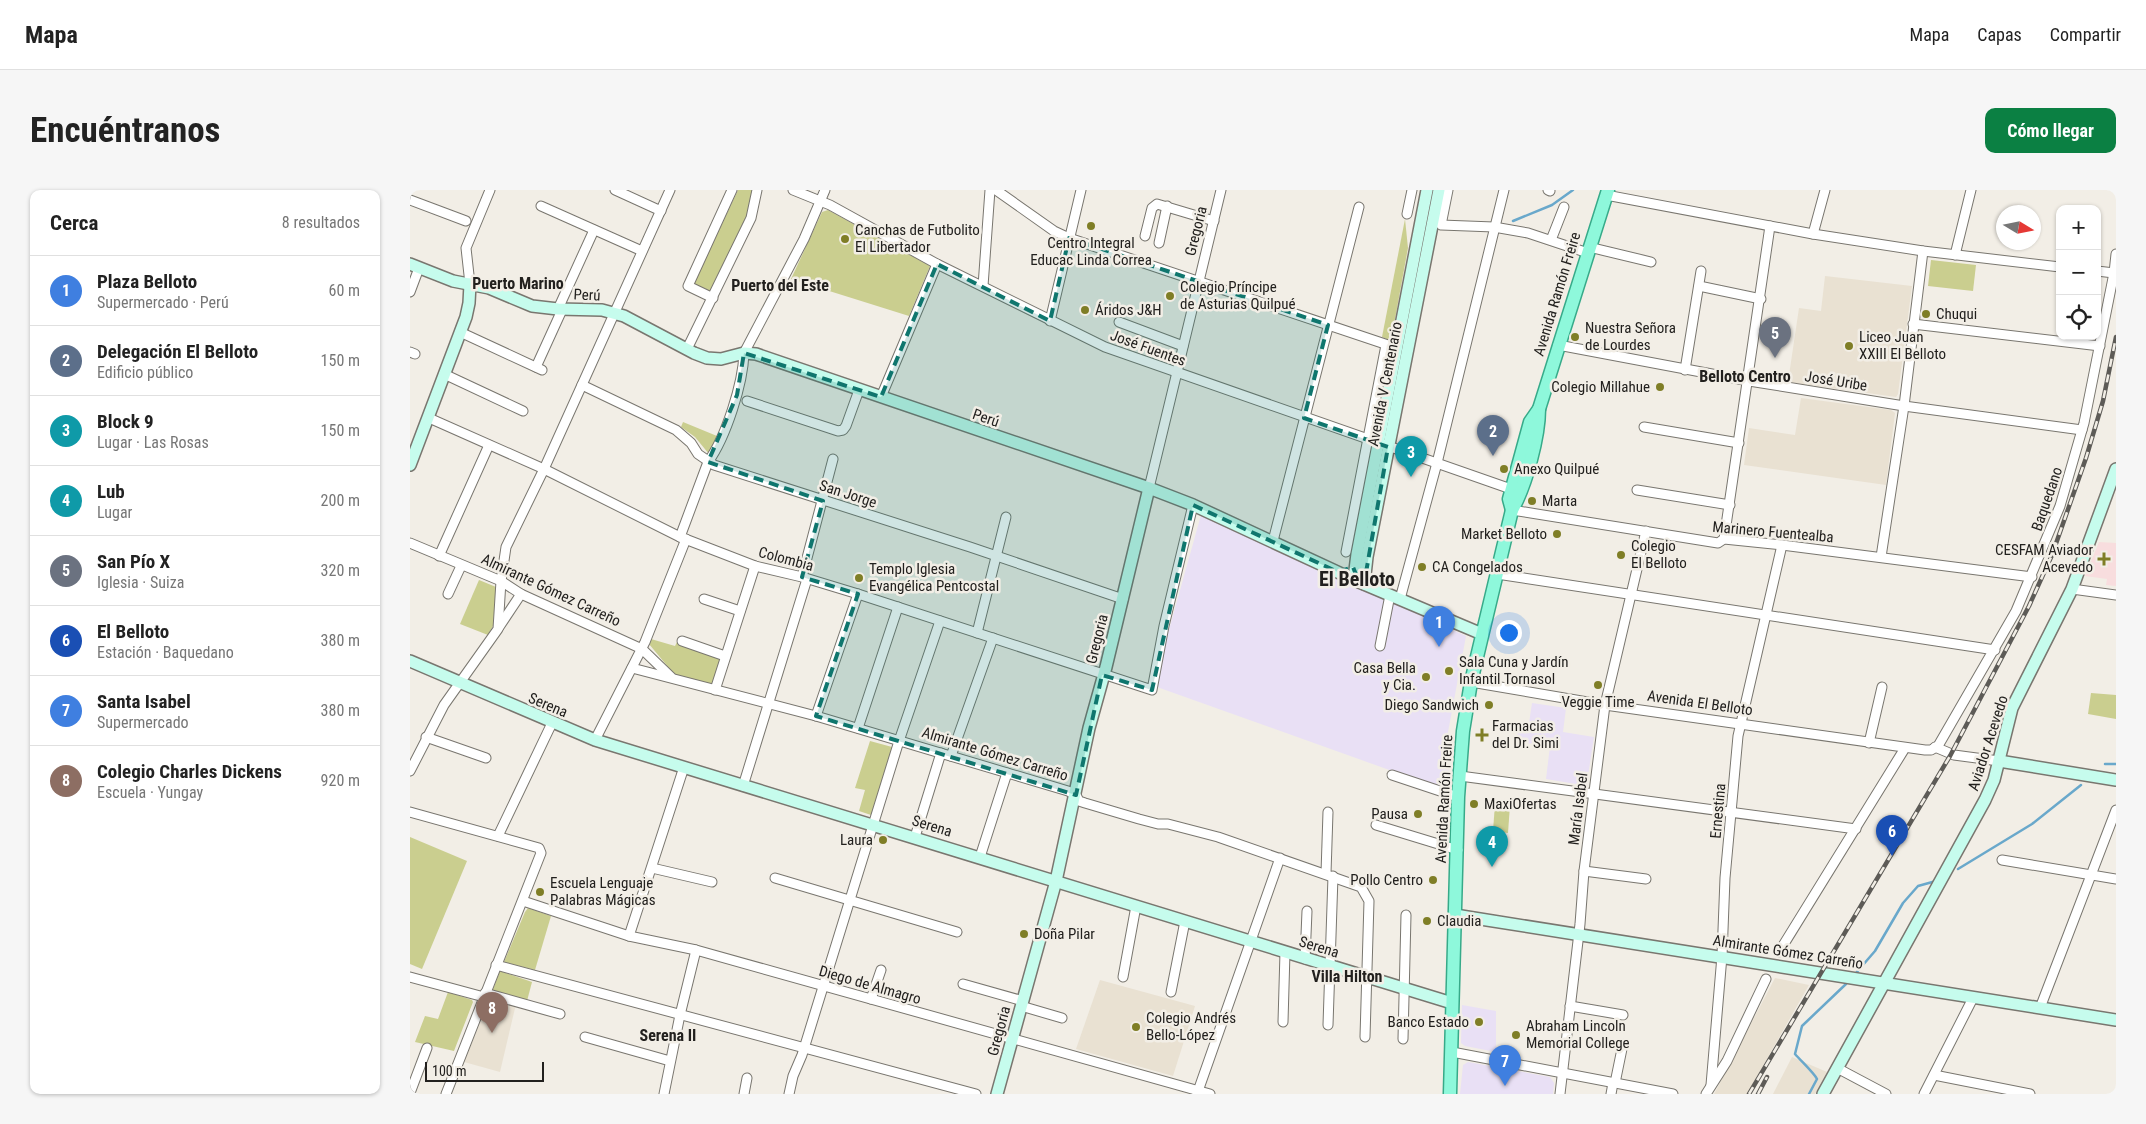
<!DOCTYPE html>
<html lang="es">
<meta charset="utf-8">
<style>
:root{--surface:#fff;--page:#f6f6f6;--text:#222;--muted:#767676;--line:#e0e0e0;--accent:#0b8043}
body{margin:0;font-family:"Roboto Condensed",sans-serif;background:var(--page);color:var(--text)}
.controls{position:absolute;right:15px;top:15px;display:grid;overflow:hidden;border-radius:10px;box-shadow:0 1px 4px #0004}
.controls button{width:45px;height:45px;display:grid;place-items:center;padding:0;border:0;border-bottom:1px solid var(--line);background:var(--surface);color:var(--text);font:25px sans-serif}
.compass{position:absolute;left:1586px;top:15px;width:45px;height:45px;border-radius:50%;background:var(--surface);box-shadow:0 1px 4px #0004;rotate:100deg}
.scale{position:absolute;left:15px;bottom:12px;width:119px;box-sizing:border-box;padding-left:5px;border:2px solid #22201e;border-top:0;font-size:14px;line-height:18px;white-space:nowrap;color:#22201e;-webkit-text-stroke:4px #f2eee6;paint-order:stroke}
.you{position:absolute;left:1098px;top:442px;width:18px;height:18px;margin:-12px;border:4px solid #fff;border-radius:50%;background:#1a73e8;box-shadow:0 0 0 8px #1a73e833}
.badge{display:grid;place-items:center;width:32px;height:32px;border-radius:50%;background:var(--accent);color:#fff;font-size:16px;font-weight:700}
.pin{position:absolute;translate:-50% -41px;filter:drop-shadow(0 1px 2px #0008)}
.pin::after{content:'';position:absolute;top:26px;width:18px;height:15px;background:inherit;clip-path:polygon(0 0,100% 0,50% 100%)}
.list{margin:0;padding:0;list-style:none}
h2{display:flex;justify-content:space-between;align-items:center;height:65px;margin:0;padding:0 20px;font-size:21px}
h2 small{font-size:16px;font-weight:400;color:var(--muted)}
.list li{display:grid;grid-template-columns:32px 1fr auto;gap:15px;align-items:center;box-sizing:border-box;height:70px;padding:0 20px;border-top:1px solid var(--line)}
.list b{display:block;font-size:19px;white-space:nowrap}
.list p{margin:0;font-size:16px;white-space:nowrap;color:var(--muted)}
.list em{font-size:16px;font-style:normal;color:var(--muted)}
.icon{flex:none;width:28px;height:28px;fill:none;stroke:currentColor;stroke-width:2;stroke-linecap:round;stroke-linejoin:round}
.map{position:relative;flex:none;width:1706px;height:904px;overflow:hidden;border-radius:10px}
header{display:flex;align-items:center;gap:30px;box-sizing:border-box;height:70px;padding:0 25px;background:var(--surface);border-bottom:1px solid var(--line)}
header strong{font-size:24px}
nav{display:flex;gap:28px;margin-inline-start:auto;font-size:18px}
.intro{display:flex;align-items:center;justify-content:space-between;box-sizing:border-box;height:120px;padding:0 30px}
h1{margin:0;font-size:35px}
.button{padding:12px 22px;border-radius:10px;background:var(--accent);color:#fff;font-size:18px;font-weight:700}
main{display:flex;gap:30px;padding:0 30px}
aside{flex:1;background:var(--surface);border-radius:10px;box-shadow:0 1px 4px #0004}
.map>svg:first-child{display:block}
</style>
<header>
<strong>Mapa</strong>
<nav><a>Mapa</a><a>Capas</a><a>Compartir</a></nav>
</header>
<div class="intro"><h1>Encuéntranos</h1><a class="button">Cómo llegar</a></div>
<main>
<aside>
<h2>Cerca<small>8 resultados</small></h2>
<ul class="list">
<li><span class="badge" style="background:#3f7fe0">1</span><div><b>Plaza Belloto</b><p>Supermercado · Perú</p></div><em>60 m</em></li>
<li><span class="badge" style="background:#5c6f8a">2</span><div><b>Delegación El Belloto</b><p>Edificio público</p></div><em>150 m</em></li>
<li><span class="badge" style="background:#0f9aa8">3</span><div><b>Block 9</b><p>Lugar · Las Rosas</p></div><em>150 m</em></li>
<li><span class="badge" style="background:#0f9aa8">4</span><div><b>Lub</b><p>Lugar</p></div><em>200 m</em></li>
<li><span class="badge" style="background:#6b7280">5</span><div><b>San Pío X</b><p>Iglesia · Suiza</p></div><em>320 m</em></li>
<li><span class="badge" style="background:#1a4fb4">6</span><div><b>El Belloto</b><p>Estación · Baquedano</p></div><em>380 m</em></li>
<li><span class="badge" style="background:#3f7fe0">7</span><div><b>Santa Isabel</b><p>Supermercado</p></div><em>380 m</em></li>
<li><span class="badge" style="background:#8d6e63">8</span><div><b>Colegio Charles Dickens</b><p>Escuela · Yungay</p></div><em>920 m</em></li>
</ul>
</aside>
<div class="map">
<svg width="1706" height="904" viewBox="0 0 1706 904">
<rect width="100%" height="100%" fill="#f2eee6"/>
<g fill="#e9e0f5">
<polygon points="791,325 1056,446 1038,542 1039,593 1027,597 747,497 755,454"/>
<polygon points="1122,513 1156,518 1153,542 1184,547 1177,592 1172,595 1136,589 1140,556 1107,552 1108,539 1118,540"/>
<polygon points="1052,815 1086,821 1086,862 1055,856 1051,853"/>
<polygon points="1058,872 1140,887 1144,893 1143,904 1050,904 1053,875"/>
</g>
<g fill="#e9e1d2">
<polygon points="1415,86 1502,96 1488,204 1486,207 1378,192 1389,118 1411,121"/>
<polygon points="1391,208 1481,220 1485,223 1476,295 1334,275 1339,238 1385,245"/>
<polygon points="1365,788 1399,795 1337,904 1304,904"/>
<polygon points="690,790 785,816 763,886 666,859"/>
<polygon points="84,809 106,814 90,882 54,872 79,811"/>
<polygon points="1382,867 1417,882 1405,904 1363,904"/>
</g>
<polygon fill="#f8ddde" points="1689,352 1706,353 1706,396 1696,395 1697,389 1675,386"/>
<g fill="#cace8f">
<polygon points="328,0 343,0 340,18 301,102 285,96 284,93"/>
<polygon points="418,20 520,76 499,126 381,89 412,22"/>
<polygon points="995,29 998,58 981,151 972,147"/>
<polygon points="1521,70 1566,75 1563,101 1518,96"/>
<polygon points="273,232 307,246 301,262 299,264 285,247 271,237"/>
<polygon points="69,390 86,397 83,436 78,445 50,434"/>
<polygon points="241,449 265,456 267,452 312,467 303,496 264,484 239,454"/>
<polygon points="1681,503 1706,505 1706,529 1678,524"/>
<polygon points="460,551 482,557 461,625 449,621 455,600 445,598"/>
<polygon points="1085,614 1100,615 1098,643 1083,641"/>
<polygon points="0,647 57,671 12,779 0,774"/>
<polygon points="118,718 141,726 125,780 94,772 115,722"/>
<polygon points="90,781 122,792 117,811 82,802"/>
<polygon points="38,802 62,810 63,812 44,861 5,852 15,826 28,829"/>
</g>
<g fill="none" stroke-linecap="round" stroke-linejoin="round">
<g stroke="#69a8cb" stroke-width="2.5">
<polyline points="1103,31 1142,15 1163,0"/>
<polyline points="1695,574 1706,574"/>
<polyline points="1548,679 1622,634 1671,595"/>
<polyline points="1446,783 1465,761 1493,713 1508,696 1526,691"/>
<path d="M1399,904l8,-15c-3,-6 -16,-18 -22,-25l7,-28 44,-42"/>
</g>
<defs>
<g id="street">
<polyline points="205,0 251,21"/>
<polyline points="383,0 420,15 527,74 695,157 1101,299"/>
<polyline points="586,0 644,41 659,48 987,158"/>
<polyline points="1038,0 1031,35 1084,37 1118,43 1178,63"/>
<polyline points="1138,0 1140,1"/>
<polyline points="1196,5 1403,44 1513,61 1650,77"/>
<polyline points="0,10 56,31"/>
<polyline points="131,16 232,61"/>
<polyline points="997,24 1002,0"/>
<polyline points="1403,44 1415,0"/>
<polyline points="735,46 742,18 747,14 804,31"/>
<polyline points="1141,50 1154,17"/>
<polyline points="749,53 757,16"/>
<polyline points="1179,57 1241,72"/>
<polyline points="1545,65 1561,0"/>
<polyline points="1687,81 1704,83"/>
<polyline points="60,94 56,58 80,0"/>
<polyline points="573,96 580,0"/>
<polyline points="1289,96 1351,109"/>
<polyline points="0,102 9,78"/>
<polyline points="303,108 278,96 322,0"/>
<polyline points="148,119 184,40"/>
<polyline points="640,131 671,0"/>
<polyline points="709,132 773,156"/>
<polyline points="1503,134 1690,156"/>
<polyline points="50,142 132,180"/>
<polyline points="1148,155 1339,191 1494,216 1672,240"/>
<polyline points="277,159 341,28 347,0"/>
<polyline points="0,162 5,164"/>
<polyline points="126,177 152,120"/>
<polyline points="1275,180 1291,81"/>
<polyline points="34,184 113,221"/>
<polyline points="172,195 266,240 281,253 288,264 304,275 560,357 713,409"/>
<polyline points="471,207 527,74"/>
<polyline points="337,211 428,241 433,240 436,236 449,200"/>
<polyline points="19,228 134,279 270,347 345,376 392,387 448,404 742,500 754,436 783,315"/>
<polyline points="1234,237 1329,253"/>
<polyline points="739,298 811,0"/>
<polyline points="1227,300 1320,315"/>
<polyline points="1102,320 1308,353 1314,349 1372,355 1622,387"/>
<path d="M270,347l28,-75c18,-25 35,-78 36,-109l60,-114 21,-49"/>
<polyline points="1314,349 1360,36"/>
<polyline points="863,351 949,17"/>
<polyline points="0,353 91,391 111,404 232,459 261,487"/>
<polyline points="936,362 976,155"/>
<polyline points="29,366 79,255"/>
<polyline points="1471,367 1494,216 1513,61"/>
<polyline points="1087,384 1585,460"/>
<polyline points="392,387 423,269"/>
<polyline points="1662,399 1706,405"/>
<polyline points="38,404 51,376"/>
<polyline points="294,409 330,421"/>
<polyline points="990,409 1027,273 1094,0"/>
<polyline points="89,437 111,404"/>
<polyline points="567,443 596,327"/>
<polyline points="272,451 315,466"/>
<polyline points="970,456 980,405"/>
<polyline points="222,478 406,526 658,601 666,605 669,611 675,613 729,629 748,634 758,634 808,647 951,697 959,711 955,847"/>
<polyline points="1061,492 1195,515 1515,560 1521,560 1528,556 1606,421 1650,316 1674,233 1704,83 1706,64"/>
<polyline points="305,500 345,376"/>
<polyline points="406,526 448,404"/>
<polyline points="448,538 488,417"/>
<polyline points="16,547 76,568"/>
<polyline points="185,550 235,452 276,349"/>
<polyline points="1459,553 1472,497"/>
<polyline points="1525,557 1544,565 1589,571"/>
<polyline points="541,566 583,448"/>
<polyline points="0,581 34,515 88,439 91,391 96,357 134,279 260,0"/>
<polyline points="982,585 1048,607"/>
<polyline points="1050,586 1446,639"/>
<polyline points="333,596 397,389"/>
<polyline points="0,622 129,658 131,663 36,904"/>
<polyline points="966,635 1048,660"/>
<polyline points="88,646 142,533"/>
<polyline points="505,647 531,563"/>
<polyline points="570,667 597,583"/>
<polyline points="1592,670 1706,689"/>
<polyline points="242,678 302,692"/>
<polyline points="1174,681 1236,689"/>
<polyline points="916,683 918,622"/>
<polyline points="365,688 547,742"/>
<polyline points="113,711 219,746 286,760 800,904"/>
<polyline points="219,746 274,577"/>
<polyline points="1369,762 1495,558"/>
<polyline points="895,769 897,721"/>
<polyline points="86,775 566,904"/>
<polyline points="0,787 74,807"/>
<polyline points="713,787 726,716"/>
<polyline points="553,794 613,811"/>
<polyline points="761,802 775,731"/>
<polyline points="75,803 150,824"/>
<polyline points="461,809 471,780"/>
<polyline points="611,816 652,828"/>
<polyline points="1160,816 1213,825"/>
<polyline points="1630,818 1706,620"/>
<polyline points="873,832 875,762"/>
<polyline points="918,835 923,686"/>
<polyline points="175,847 260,871"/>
<polyline points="993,849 996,725"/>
<polyline points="1042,862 1263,904"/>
<polyline points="1427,878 1476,904"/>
<polyline points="1524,885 1620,904"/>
<polyline points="1205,893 1213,854"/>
<polyline points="1301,895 1312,766 1315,688 1328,546 1372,355"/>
<polyline points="0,903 17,858"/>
<polyline points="254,904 270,825 286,760"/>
<polyline points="334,904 337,888"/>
<polyline points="379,904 383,886 392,865 489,551 530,431"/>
<polyline points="787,904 870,668"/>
<polyline points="1150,904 1170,734 1174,681 1195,515 1236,341"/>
<polyline points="1201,904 1203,893"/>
<polyline points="1296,904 1317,871 1356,789"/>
<polyline points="1514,904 1563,808"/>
</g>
<g id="secondary">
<polyline points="0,74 43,91 79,98 122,116 148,119 192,120 214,126 284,163 297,168 311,169 334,163 346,164 739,298 783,315 949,392 1072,444"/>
<polyline points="0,275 56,127 59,113 60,94"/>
<polyline points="949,392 945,380 947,364 1017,0"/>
<polyline points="954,394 957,367 1029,0"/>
<polyline points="0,471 185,550 1042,813"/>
<polyline points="1589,571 1706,590"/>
<polyline points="1045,725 1706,830"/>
<polyline points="587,904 646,691 679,538 696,477 739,298"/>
<polyline points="1413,904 1575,610 1584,590 1602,518 1662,399 1706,279"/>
</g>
<g id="primary">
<polyline points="1102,320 1099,309 1120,232 1129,219 1198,0"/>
<path d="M1040,904l8,-297 5,-66 8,-49 41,-172c14,-25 27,-73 27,-101"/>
</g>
</defs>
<use href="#street" stroke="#79766f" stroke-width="11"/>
<use href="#secondary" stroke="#79766f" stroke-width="14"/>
<use href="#primary" stroke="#37aa89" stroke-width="15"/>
<use href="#street" stroke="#fff" stroke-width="9"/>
<use href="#secondary" stroke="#c6fced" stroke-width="11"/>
<use href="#primary" stroke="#8ef8db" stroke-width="12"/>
<defs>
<g id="rail">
<polyline points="1339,904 1540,566 1619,416 1642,365 1676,268 1693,211 1706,147"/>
<polyline points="1348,904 1357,887"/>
</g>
</defs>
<use href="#rail" stroke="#5d5b57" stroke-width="4.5"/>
<use href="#rail" stroke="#f2eee6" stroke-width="2.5" stroke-dasharray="8" stroke-linecap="butt"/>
</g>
<path fill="#0f766e" fill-opacity="0.2" stroke="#0f766e" stroke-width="4" stroke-dasharray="10 6" stroke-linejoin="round" d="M659,48l259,87 -24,93 84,29 -24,137 -5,-2 -6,-15 -15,5 -145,-67 -41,185 -50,-15 -26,120 -260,-79 42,-122 -56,-17 21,-76 -115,-39 29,-67 7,-42 137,44 56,-133 113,57z"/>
<g fill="#7f7e26" stroke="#f2eee6" stroke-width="2">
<circle cx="681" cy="36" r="5"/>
<circle cx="435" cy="49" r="5"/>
<circle cx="760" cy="106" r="5"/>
<circle cx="675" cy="120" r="5"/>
<circle cx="1516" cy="124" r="5"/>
<circle cx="1165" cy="147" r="5"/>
<circle cx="1439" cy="156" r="5"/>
<circle cx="1250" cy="197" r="5"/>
<circle cx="1094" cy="279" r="5"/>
<circle cx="1122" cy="311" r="5"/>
<circle cx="1147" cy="344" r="5"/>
<circle cx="1211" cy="365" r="5"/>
<path d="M1691.5 361.5h5v5h5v5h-5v5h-5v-5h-5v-5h5z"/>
<circle cx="1012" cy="377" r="5"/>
<circle cx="449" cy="388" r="5"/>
<circle cx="1039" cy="481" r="5"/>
<circle cx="1016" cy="487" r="5"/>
<circle cx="1188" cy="495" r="5"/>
<circle cx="1079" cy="515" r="5"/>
<path d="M1069.5 537.5h5v5h5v5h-5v5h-5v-5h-5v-5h5z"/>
<circle cx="1064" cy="614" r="5"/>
<circle cx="1008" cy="624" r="5"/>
<circle cx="473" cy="650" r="5"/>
<circle cx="1023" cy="690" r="5"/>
<circle cx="130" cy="702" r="5"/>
<circle cx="1017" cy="731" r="5"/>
<circle cx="614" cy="744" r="5"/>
<circle cx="1069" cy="832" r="5"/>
<circle cx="726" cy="837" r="5"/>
<circle cx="1106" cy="845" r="5"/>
</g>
<g text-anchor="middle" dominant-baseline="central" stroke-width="5" stroke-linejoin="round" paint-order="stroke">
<g font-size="15" fill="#22201e" stroke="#f2eee6" text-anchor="start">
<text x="445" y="40">Canchas de Futbolito<tspan x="445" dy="17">El Libertador</tspan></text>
<text x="681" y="53" text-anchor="middle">Centro Integral<tspan x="681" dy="17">Educac Linda Correa</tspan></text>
<text x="770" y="97">Colegio Príncipe<tspan x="770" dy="17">de Asturias Quilpué</tspan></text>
<text x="685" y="120">Áridos J&amp;H</text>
<text x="1526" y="124">Chuqui</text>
<text x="1175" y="138">Nuestra Señora<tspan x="1175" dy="17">de Lourdes</tspan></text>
<text x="1449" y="147">Liceo Juan<tspan x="1449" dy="17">XXIII El Belloto</tspan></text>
<text x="1240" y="197" text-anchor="end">Colegio Millahue</text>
<text x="1104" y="279">Anexo Quilpué</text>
<text x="1132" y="311">Marta</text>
<text x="1137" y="344" text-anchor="end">Market Belloto</text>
<text x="1221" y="356">Colegio<tspan x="1221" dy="17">El Belloto</tspan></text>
<text x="1683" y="360" text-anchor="end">CESFAM Aviador<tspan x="1683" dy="17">Acevedo</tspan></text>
<text x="1022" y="377">CA Congelados</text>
<text x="459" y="379">Templo Iglesia<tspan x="459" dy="17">Evangélica Pentcostal</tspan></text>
<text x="1049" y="472">Sala Cuna y Jardín<tspan x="1049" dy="17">Infantil Tornasol</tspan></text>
<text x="1006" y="478" text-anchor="end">Casa Bella<tspan x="1006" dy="17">y Cia.</tspan></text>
<text x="1188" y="512" text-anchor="middle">Veggie Time</text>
<text x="1069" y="515" text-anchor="end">Diego Sandwich</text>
<text x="1082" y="536">Farmacias<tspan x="1082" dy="17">del Dr. Simi</tspan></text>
<text x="1074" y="614">MaxiOfertas</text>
<text x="998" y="624" text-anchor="end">Pausa</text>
<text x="463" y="650" text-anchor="end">Laura</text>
<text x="1013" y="690" text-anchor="end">Pollo Centro</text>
<text x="140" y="693">Escuela Lenguaje<tspan x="140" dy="17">Palabras Mágicas</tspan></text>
<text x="1027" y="731">Claudia</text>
<text x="624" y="744">Doña Pilar</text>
<text x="736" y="828">Colegio Andrés<tspan x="736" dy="17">Bello-López</tspan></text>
<text x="1059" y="832" text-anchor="end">Banco Estado</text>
<text x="1116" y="836">Abraham Lincoln<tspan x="1116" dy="17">Memorial College</tspan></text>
</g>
<g font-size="15" fill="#22201e" stroke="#f2eee6">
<text transform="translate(786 41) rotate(-76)">Gregoria</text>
<text transform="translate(1147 104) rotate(-73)">Avenida Ramón Freire</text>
<text transform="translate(177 105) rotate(3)">Perú</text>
<text transform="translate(738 158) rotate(20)">José Fuentes</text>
<text transform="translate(1426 191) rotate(9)">José Uribe</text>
<text transform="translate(975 194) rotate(-79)">Avenida V Centenario</text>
<text transform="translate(576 228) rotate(19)">Perú</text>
<text transform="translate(438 304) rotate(18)">San Jorge</text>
<text transform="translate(1637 309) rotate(-71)">Baquedano</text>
<text transform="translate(1363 342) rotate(5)">Marinero Fuentealba</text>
<text transform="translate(376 369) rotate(15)">Colombia</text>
<text transform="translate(141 400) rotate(25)">Almirante Gómez Carreño</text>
<text transform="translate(687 449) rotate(-76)">Gregoria</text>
<text transform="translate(1290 513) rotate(8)">Avenida El Belloto</text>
<text transform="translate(138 515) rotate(23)">Serena</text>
<text transform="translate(1578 553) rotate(-72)">Aviador Acevedo</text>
<text transform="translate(585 564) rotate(17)">Almirante Gómez Carreño</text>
<text transform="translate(1034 609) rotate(-87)">Avenida Ramón Freire</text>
<text transform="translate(1168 619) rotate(-83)">María Isabel</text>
<text transform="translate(1308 621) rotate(-85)">Ernestina</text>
<text transform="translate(522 636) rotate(17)">Serena</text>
<text transform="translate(909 757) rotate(17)">Serena</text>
<text transform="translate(1378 762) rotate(9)">Almirante Gómez Carreño</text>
<text transform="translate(460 795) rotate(16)">Diego de Almagro</text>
<text transform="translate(589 841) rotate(-75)">Gregoria</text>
</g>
<g font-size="16" font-weight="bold" fill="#22201e" stroke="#f2eee6">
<text x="108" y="93">Puerto Marino</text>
<text x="370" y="95">Puerto del Este</text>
<text x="1335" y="186">Belloto Centro</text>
<text x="937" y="786">Villa Hilton</text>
<text x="258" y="845">Serena II</text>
</g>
<g font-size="20" font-weight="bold" fill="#22201e" stroke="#f2eee6">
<text x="947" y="389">El Belloto</text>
</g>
</g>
</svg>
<div class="controls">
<button>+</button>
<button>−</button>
<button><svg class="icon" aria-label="locate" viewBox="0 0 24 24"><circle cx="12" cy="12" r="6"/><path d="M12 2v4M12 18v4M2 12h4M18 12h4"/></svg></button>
</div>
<svg class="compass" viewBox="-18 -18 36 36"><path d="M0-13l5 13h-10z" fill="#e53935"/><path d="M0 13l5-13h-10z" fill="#767676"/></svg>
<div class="scale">100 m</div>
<div class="you"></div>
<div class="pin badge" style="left:1029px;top:457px;background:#3f7fe0">1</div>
<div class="pin badge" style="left:1083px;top:266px;background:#5c6f8a">2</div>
<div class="pin badge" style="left:1001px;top:287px;background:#0f9aa8">3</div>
<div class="pin badge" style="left:1082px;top:677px;background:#0f9aa8">4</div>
<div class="pin badge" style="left:1365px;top:168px;background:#6b7280">5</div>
<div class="pin badge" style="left:1482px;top:666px;background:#1a4fb4">6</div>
<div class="pin badge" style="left:1095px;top:896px;background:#3f7fe0">7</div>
<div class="pin badge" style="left:82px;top:843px;background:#8d6e63">8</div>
</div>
</main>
